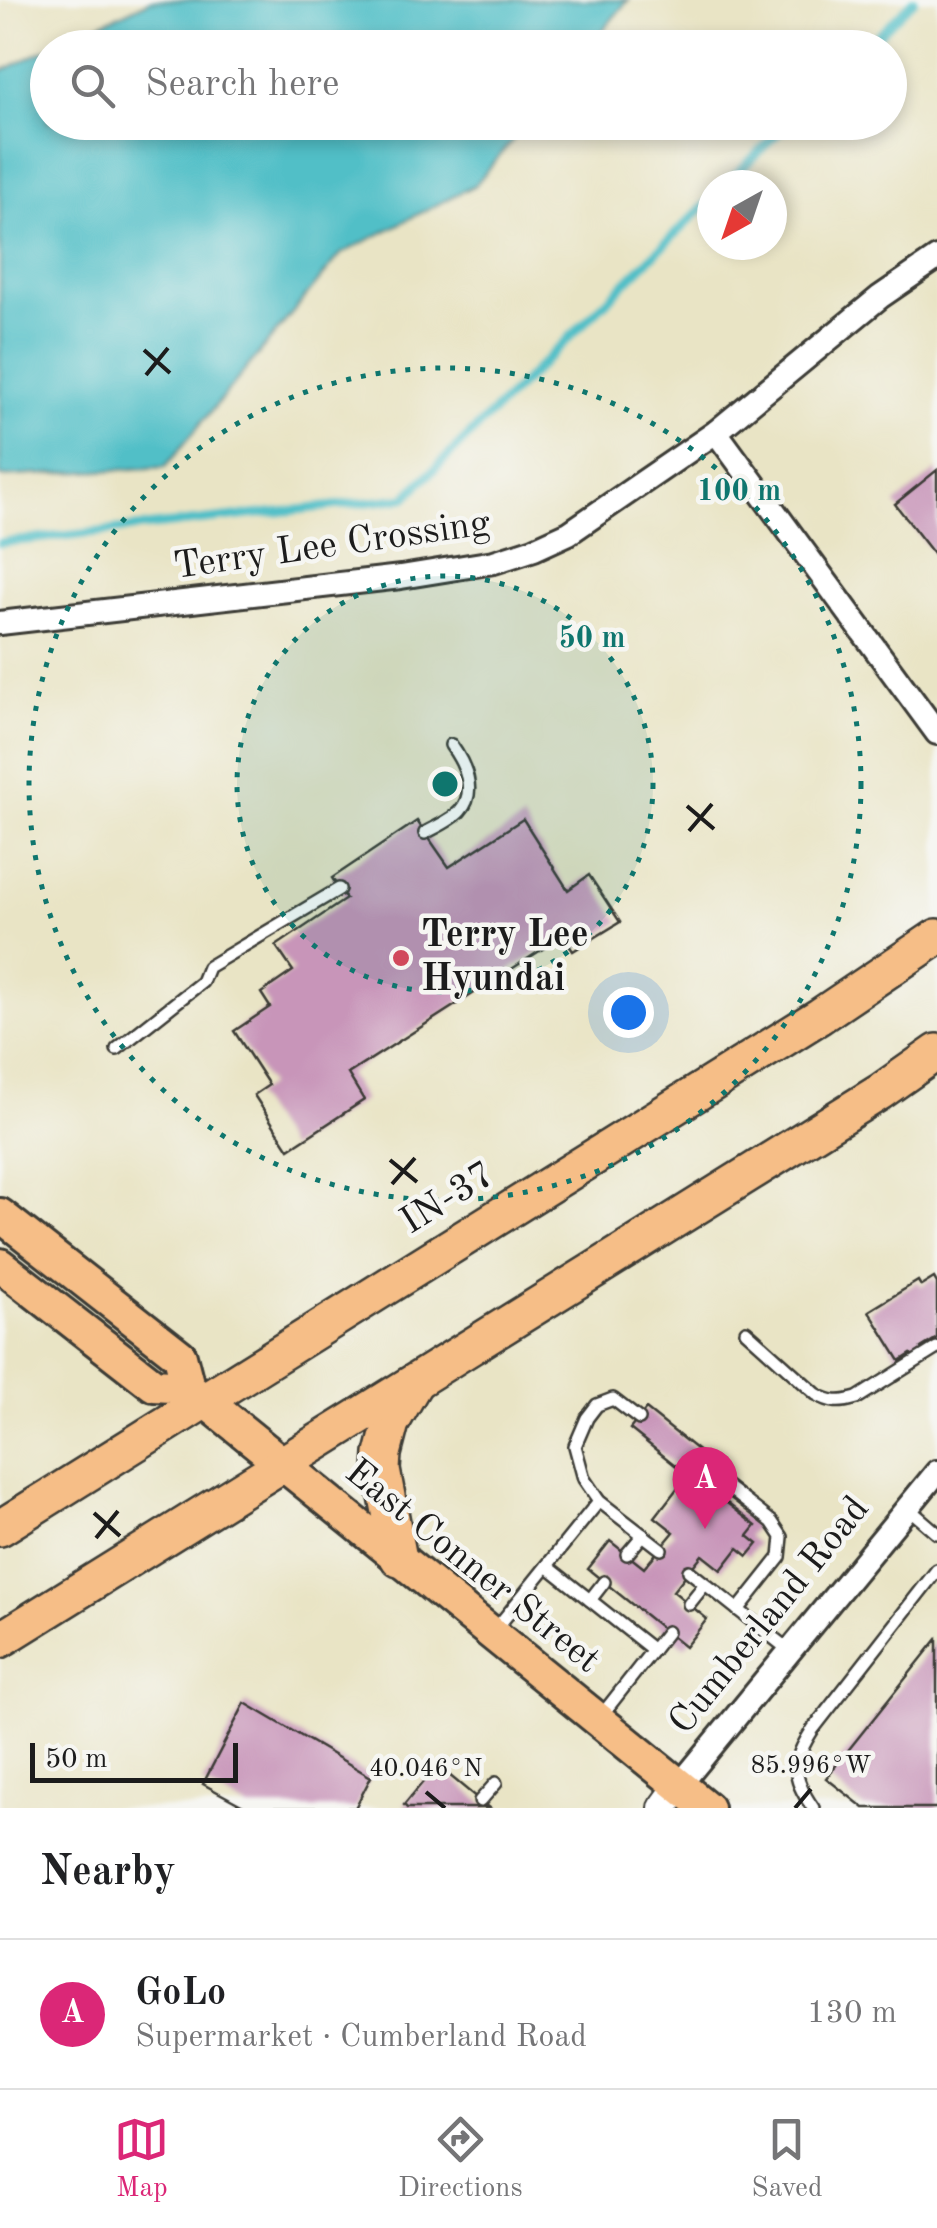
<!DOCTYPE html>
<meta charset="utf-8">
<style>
:root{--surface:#fff;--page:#f6f6f6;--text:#202124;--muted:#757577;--line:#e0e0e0;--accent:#db2777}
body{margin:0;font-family:"Old Standard TT",serif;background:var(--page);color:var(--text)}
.compass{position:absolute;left:697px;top:170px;width:90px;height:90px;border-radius:50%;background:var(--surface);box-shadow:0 5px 15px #0003;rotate:220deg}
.scale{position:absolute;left:30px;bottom:25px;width:208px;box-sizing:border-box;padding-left:10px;border:5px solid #1c1c1c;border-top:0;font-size:28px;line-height:35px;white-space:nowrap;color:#1c1c1c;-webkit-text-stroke:8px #f6f6f2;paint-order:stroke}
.you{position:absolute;left:628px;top:1012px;width:35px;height:35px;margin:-25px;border:8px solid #fff;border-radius:50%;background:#1a73e8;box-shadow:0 0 0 15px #1a73e833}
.badge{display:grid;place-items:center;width:65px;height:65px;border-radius:50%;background:var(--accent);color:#fff;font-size:32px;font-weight:700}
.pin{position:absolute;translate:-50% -82px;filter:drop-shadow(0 2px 5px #0008)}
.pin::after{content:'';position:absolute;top:52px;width:35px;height:30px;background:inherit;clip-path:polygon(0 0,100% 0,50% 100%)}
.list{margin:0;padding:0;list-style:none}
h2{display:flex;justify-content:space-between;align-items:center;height:130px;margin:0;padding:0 40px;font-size:42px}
h2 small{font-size:32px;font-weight:400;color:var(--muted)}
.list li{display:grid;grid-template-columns:65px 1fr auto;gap:30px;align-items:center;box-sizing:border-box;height:150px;padding:0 40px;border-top:2px solid var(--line)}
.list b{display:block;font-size:38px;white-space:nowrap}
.list p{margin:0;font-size:32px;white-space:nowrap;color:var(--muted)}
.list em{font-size:32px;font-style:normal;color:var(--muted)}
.icon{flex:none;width:55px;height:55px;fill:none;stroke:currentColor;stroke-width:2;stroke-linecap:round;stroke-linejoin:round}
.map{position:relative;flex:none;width:937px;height:1808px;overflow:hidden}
.search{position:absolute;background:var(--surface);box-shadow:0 5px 15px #0003;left:30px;right:30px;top:30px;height:110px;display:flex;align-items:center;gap:25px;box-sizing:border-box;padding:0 35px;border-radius:55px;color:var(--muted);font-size:38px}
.sheet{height:280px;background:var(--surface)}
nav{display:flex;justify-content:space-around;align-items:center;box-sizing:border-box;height:140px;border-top:2px solid var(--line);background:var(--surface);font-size:28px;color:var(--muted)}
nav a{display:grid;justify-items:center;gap:5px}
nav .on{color:var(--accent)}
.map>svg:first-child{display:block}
</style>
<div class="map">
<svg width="937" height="1808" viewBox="0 0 937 1808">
<rect width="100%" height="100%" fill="#f6f6f2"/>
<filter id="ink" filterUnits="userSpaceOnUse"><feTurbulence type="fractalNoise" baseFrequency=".01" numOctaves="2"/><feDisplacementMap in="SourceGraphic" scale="20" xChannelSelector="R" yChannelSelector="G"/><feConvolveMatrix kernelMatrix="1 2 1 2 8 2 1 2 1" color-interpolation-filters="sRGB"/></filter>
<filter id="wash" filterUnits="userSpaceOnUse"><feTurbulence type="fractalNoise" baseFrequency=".0048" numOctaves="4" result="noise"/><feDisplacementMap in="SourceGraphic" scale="40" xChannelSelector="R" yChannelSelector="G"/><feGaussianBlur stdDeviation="2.25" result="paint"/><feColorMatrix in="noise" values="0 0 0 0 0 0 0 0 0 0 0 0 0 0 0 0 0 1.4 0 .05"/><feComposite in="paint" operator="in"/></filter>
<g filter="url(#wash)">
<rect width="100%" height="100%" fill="#e9e4c5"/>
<g fill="#51bfc7" stroke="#366e72" stroke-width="2.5">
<polygon points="151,0 628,0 589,47 52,47"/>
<polygon points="47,49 48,122 527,123 475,185 341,254 165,467 0,477 0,72"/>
</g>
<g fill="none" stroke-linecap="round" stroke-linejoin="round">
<g stroke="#51bfc7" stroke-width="9">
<polyline points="865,48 914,0"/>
<polyline points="725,185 789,122"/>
<polyline points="0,543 405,498 712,198"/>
</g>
</g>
<g id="blocks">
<g fill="#c895b9">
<polygon points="937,470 937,558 895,504"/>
<polygon points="523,819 568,890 589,875 620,922 573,951 563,936 348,1074 364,1100 289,1149 254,1095 269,1085 234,1031 270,1007 261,993 293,971 276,946 346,899 332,878 417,821 449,867"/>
<polygon points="934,1278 937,1283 937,1338 921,1348 923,1352 913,1357 911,1354 900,1361 869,1311 918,1281 921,1286"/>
<polygon points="646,1409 701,1453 685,1473 630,1429"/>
<polygon points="689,1473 756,1526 748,1536 758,1544 748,1556 738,1548 721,1570 702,1555 673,1591 707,1619 685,1647 588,1569 610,1541 644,1568 674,1532 655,1517"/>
<polygon points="937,1639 937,1808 864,1808 826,1778"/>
<polygon points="245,1703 371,1777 355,1808 247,1808 203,1784"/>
<polygon points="437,1765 489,1808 407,1808 404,1805"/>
</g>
</g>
</g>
<g filter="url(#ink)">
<use href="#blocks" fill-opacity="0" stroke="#3b3a35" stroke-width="2.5"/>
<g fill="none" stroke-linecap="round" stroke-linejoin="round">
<defs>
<g id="service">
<path d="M425,833c11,-6 27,-13 35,-22 18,-20 4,-48 -9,-66"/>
<polyline points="117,1049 202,982 208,967 339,889"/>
<path d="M746,1331l70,63c15,9 24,9 41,4l80,-50"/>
<polyline points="639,1419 613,1399 597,1405 587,1418 575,1446 584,1479 599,1501 661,1549"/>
<polyline points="694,1461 772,1522 782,1537 780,1557 738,1610"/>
<polyline points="908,1508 937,1533"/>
<polyline points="627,1554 643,1535"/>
<polyline points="547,1566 653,1650"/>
<polyline points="689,1571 790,1651"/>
<polyline points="590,1600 604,1582"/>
<polyline points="689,1604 705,1584"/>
<polyline points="495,1630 599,1501"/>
<polyline points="601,1716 667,1632"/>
<polyline points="480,1801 496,1783"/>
<path d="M813,1808c-23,-33 -21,-46 0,-79l124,-159"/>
</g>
<g id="minor">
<polyline points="716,432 937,733"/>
<polyline points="0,623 401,577 494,562 534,549 569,533 716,432 880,297 937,258"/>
<polyline points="679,1786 937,1472"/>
</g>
<polyline id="tertiary" points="663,1808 679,1786"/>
<g id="primary">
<polyline points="0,1215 180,1356 188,1387"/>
<polyline points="0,1265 154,1385 188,1387 707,1808"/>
</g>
<g id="trunk">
<polyline points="0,1528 820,1016 937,937"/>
<polyline points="399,1559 382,1470 383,1454 391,1423 414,1384"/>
<polyline points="0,1640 880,1092 937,1052"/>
</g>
</defs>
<use href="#service" stroke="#3b3a35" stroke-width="16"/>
<use href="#minor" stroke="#3b3a35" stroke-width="28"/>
<use href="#tertiary" stroke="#3b3a35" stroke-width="32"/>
<use href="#primary" stroke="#3b3a35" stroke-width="38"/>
<use href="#trunk" stroke="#3b3a35" stroke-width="40"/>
<use href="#service" stroke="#fff" stroke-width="11"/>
<use href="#minor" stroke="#fff" stroke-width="22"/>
<use href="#tertiary" stroke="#fff" stroke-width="28"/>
<use href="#primary" stroke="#f6be87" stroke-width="32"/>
<use href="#trunk" stroke="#f6be87" stroke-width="35"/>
</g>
</g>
<path fill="none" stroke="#1c1c1c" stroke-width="4" d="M144,350l26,23M146,375l22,-27M687,806l27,23M689,831l23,-27M390,1160l27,22M392,1184l23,-26M94,1513l26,23M96,1538l22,-27M426,1792l19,16M795,1808l16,-19"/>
<circle cx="445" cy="784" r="208" fill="#0f766e" fill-opacity=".12"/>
<g fill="none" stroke="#0f766e" stroke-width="5" stroke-dasharray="5 10">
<circle cx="445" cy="784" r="208"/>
<circle cx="445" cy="784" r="416"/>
</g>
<circle fill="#d1495b" stroke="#f6f6f2" stroke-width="4" cx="401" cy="958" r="10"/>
<g text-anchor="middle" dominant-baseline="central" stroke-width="9" stroke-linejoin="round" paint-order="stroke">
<g font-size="38" fill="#1c1c1c" stroke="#f6f6f2">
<text transform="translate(332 546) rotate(-8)">Terry Lee Crossing</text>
<text transform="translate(448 1199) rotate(-32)">IN-37</text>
<text transform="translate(472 1567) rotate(39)">East Conner Street</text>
<text transform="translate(770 1616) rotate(-51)">Cumberland Road</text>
</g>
<g font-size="38" font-weight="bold" fill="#1c1c1c" stroke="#f6f6f2" text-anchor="start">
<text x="421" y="936">Terry Lee<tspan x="421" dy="44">Hyundai</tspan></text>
</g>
</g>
<g font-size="25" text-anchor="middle" fill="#1c1c1c" stroke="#f6f6f2" stroke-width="9" stroke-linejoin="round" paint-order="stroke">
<text x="811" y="1773">85.996°W</text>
<text x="426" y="1776">40.046°N</text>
</g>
<circle cx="445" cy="784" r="15" fill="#0f766e" stroke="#f6f6f2" stroke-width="5"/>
<g font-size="30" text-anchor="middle" font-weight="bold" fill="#0f766e" stroke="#f6f6f2" stroke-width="9" stroke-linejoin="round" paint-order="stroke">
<text x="739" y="500">100 m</text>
<text x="592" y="647">50 m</text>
</g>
</svg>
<svg class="compass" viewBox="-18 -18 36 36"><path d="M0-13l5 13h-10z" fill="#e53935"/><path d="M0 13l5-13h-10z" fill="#757577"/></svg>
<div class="scale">50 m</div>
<div class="you"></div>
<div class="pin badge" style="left:705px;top:1529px">A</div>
<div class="search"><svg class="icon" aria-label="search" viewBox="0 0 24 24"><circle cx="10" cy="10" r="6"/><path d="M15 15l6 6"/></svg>Search here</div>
</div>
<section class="sheet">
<h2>Nearby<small></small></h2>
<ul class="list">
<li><span class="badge">A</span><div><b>GoLo</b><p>Supermarket · Cumberland Road</p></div><em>130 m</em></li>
</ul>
</section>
<nav>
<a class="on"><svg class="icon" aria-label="map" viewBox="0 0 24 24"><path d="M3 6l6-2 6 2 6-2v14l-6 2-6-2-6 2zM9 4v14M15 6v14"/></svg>Map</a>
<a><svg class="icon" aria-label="directions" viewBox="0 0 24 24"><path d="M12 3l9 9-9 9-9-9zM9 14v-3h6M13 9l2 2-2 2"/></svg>Directions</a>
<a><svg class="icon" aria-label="saved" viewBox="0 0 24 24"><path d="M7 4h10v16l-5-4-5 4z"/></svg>Saved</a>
</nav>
